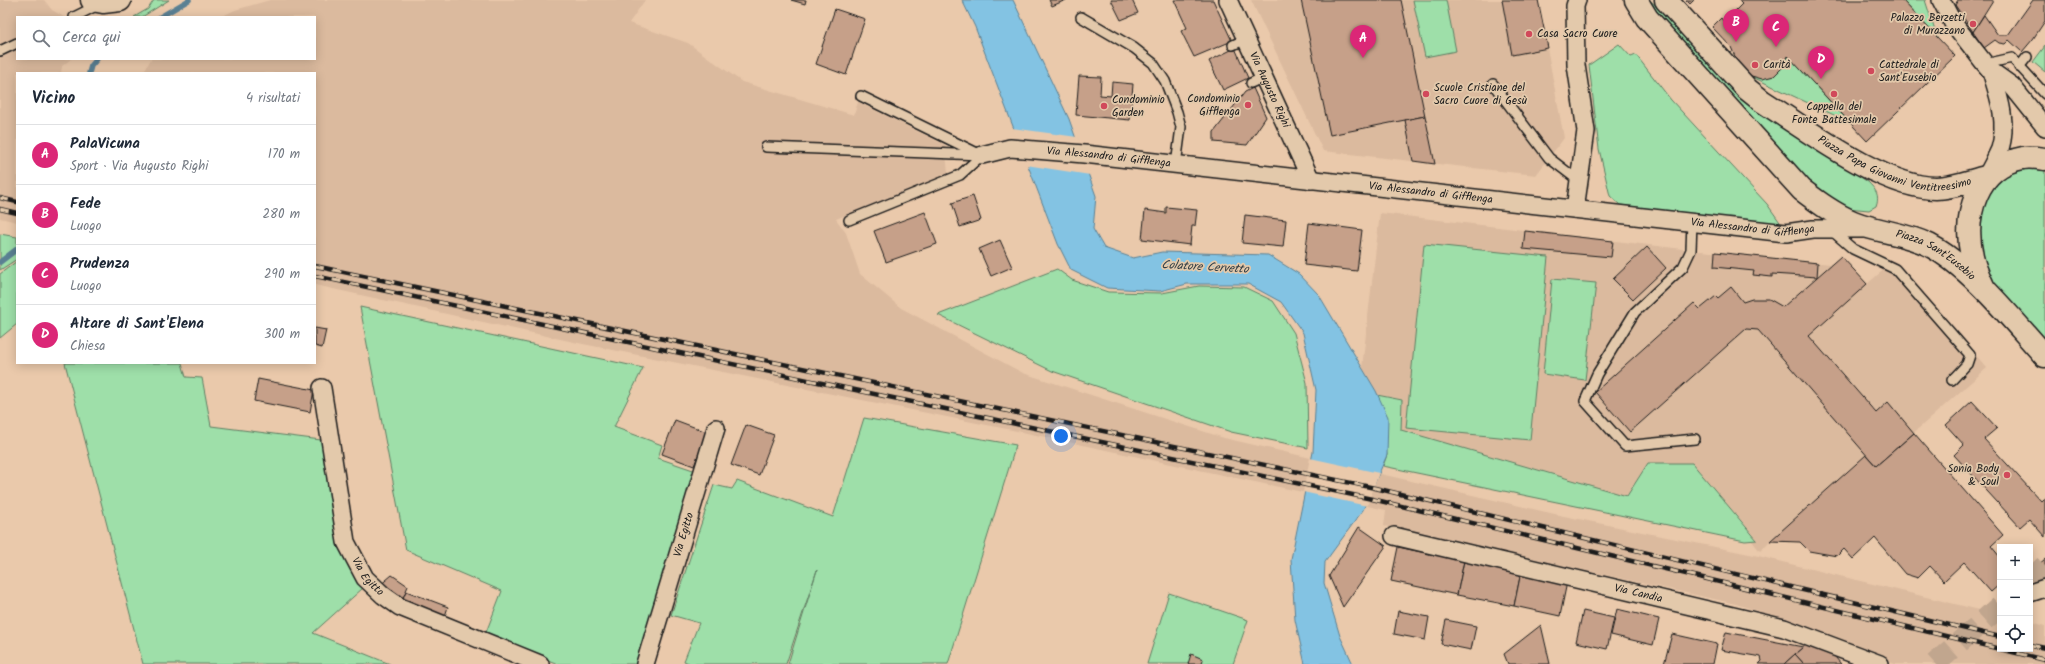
<!DOCTYPE html>
<html lang="it">
<meta charset="utf-8">
<style>
:root{--surface:#fff;--page:#f2f2f3;--text:#1f2937;--muted:#747a83;--line:#e0e1e3;--accent:#db2777}
body{margin:0;font-family:Kalam,sans-serif;background:var(--page);color:var(--text)}
.controls{position:absolute;right:12px;bottom:12px;display:grid;overflow:hidden;border-radius:0px;box-shadow:0 2px 10px #0003}
.controls button{width:36px;height:36px;display:grid;place-items:center;padding:0;border:0;border-bottom:1px solid var(--line);background:var(--surface);color:var(--text);font:20px sans-serif}
.you{position:absolute;left:1061px;top:436px;width:14px;height:14px;margin:-10px;border:3px solid #fff;border-radius:50%;background:#1a73e8;box-shadow:0 0 0 6px #1a73e833}
.badge{display:grid;place-items:center;width:26px;height:26px;border-radius:50%;background:var(--accent);color:#fff;font-size:13px;font-weight:700}
.pin{position:absolute;translate:-50% -33px;filter:drop-shadow(0 1px 2px #0008)}
.pin::after{content:'';position:absolute;top:21px;width:14px;height:12px;background:inherit;clip-path:polygon(0 0,100% 0,50% 100%)}
.list{margin:0;padding:0;list-style:none}
h2{display:flex;justify-content:space-between;align-items:center;height:52px;margin:0;padding:0 16px;font-size:17px}
h2 small{font-size:13px;font-weight:400;color:var(--muted)}
.list li{display:grid;grid-template-columns:26px 1fr auto;gap:12px;align-items:center;box-sizing:border-box;height:60px;padding:0 16px;border-top:1px solid var(--line)}
.list b{display:block;font-size:15px;white-space:nowrap}
.list p{margin:0;font-size:13px;white-space:nowrap;color:var(--muted)}
.list em{font-size:13px;font-style:normal;color:var(--muted)}
.icon{flex:none;width:22px;height:22px;fill:none;stroke:currentColor;stroke-width:2;stroke-linecap:round;stroke-linejoin:round}
.map{position:relative;flex:none;width:2045px;height:664px;overflow:hidden}
.search{position:absolute;background:var(--surface);box-shadow:0 2px 10px #0003;left:16px;top:16px;width:300px;height:44px;display:flex;align-items:center;gap:10px;box-sizing:border-box;padding:0 14px;border-radius:0px;color:var(--muted);font-size:15px}
.panel{position:absolute;background:var(--surface);box-shadow:0 2px 10px #0003;left:16px;top:72px;width:300px;height:292px;border-radius:0px}
.map>svg:first-child{display:block}
</style>
<div class="map">
<svg width="2045" height="664" viewBox="0 0 2045 664">
<rect width="100%" height="100%" fill="#eac9ab"/>
<filter id="ink" filterUnits="userSpaceOnUse"><feTurbulence type="fractalNoise" baseFrequency=".025" numOctaves="2"/><feDisplacementMap in="SourceGraphic" scale="8" xChannelSelector="R" yChannelSelector="G"/><feConvolveMatrix kernelMatrix="1 2 1 2 8 2 1 2 1" color-interpolation-filters="sRGB"/></filter>
<g filter="url(#ink)">
<g fill="#dbba9e">
<polygon points="0,0 44,0 52,10 64,17 17,17 17,59 71,59 62,66 61,73 17,73 17,222 0,218"/>
<polygon points="270,0 645,0 629,23 688,43 742,82 854,115 858,102 945,145 948,173 836,219 846,233 860,274 901,308 1023,373 1224,438 1559,515 1754,555 2000,615 2000,649 2030,649 2030,622 2045,626 2045,664 1895,664 1788,621 1736,604 1384,526 1386,510 1022,432 583,344 315,285 315,73 143,73 151,59 315,59 315,17 220,17 235,10"/>
<polygon points="1251,0 1538,0 1564,138 1536,175 1323,151"/>
<polygon points="1380,213 1691,250 1831,264 1841,256 1867,284 1894,261 1987,368 1876,466 1866,455 1770,541 1760,551 1751,540 1757,539 1692,463 1648,463 1627,496 1400,430 1402,400 1377,395 1362,368"/>
</g>
<g fill="#9edfa9" stroke="#5d7e62">
<polygon points="154,0 169,0 142,17 134,17 148,9"/>
<polygon points="1413,0 1446,0 1456,51 1425,57"/>
<path d="M1643,0h7l95,101 123,81c8,8 12,13 8,24l-7,4 -22,-2 -42,-27z"/>
<polygon points="1902,0 1925,0 1937,37"/>
<polygon points="1619,44 1631,57 1636,55 1671,100 1767,204 1782,225 1620,205 1610,196 1599,149 1589,65"/>
<polygon points="2045,46 2045,72 2033,62"/>
<path d="M1788,56l61,66 -101,-47c21,5 32,2 40,-19z"/>
<polygon points="2024,169 2045,170 2045,340 1990,279 1971,222 1977,205 2005,175"/>
<polygon points="0,234 17,237 17,259 0,270"/>
<polygon points="1424,244 1548,257 1530,440 1406,428"/>
<polygon points="17,261 17,324 0,338 0,274"/>
<polygon points="1057,269 1072,280 1108,292 1162,293 1199,286 1244,287 1273,301 1294,333 1307,383 1308,448 1231,432 1052,371 938,315"/>
<polygon points="1552,279 1596,283 1585,380 1543,374"/>
<polygon points="360,307 643,368 614,427 662,445 658,458 699,472 637,664 558,664 485,635 502,591 406,550"/>
<polygon points="65,363 182,363 186,377 202,378 211,426 321,440 337,543 363,588 313,633 390,664 143,664"/>
<polygon points="1377,395 1402,400 1401,430 1627,496 1648,463 1692,463 1757,540 1745,541 1383,466 1387,455"/>
<polygon points="864,418 1016,445 948,664 788,664 817,570 786,664 691,664 684,661 699,623 671,615 714,485 732,489 737,481 833,517"/>
<polygon points="1169,593 1248,620 1233,664 1147,664"/>
</g>
<polygon fill="#83c3e3" stroke="#5a8093" points="962,0 1013,0 1069,119 1096,196 1093,229 1104,248 1133,258 1162,252 1268,255 1299,274 1319,295 1376,391 1388,417 1387,455 1363,510 1325,562 1324,583 1340,636 1353,664 1305,664 1295,620 1291,559 1313,452 1316,390 1303,333 1281,302 1248,284 1187,284 1160,291 1107,288 1071,270 1058,244 975,27"/>
<g fill="#eac9ab">
<polygon points="1012,128 1077,137 1090,175 1026,165"/>
<polygon points="1310,458 1379,473 1367,506 1303,492"/>
</g>
<g fill="none" stroke-linecap="round" stroke-linejoin="round">
<g stroke="#5a8093" stroke-width="5.5">
<polyline points="160,17 189,0"/>
<polyline points="89,73 91,66 97,59"/>
<polyline points="0,262 17,249"/>
</g>
</g>
<g fill="#c6a089" stroke="#1c1c1c">
<polygon points="791,0 806,0 805,4"/>
<polygon points="1049,0 1066,0 1052,6"/>
<polygon points="1111,0 1132,0 1138,13 1121,20"/>
<polygon points="1174,0 1213,0 1232,41 1194,57 1181,31 1187,28"/>
<polygon points="1301,0 1401,0 1425,116 1330,135"/>
<polygon points="1502,0 1538,0 1548,48 1512,55"/>
<polygon points="1686,0 1694,0 1690,4"/>
<polygon points="1738,0 1902,0 1955,56 1867,141 1788,56 1784,66 1774,76 1762,79 1748,75 1739,66 1731,47 1712,27 1721,18 1724,22 1742,4"/>
<polygon points="1958,0 1993,0 1973,32 1955,5"/>
<polygon points="2033,0 2045,0 2045,21 2033,39 2022,52 2009,40 2005,44 1999,43 1995,40 1984,48 1973,32 1984,15 1998,35 2008,35"/>
<polygon points="835,9 865,19 846,75 816,64"/>
<polygon points="1235,48 1248,78 1223,90 1209,61"/>
<polygon points="1079,76 1101,77 1100,95 1111,96 1112,82 1133,84 1130,120 1076,115"/>
<polygon points="1253,88 1266,117 1247,145 1214,142 1214,132 1245,92"/>
<polygon points="1425,116 1435,164 1413,161 1405,120"/>
<polygon points="973,196 981,220 960,227 952,203"/>
<polygon points="1166,207 1197,210 1195,226 1192,226 1190,245 1142,239 1145,210 1166,213"/>
<polygon points="925,212 937,244 886,262 874,231"/>
<polygon points="1245,215 1286,220 1283,247 1242,243"/>
<polygon points="1309,223 1362,230 1357,271 1304,265"/>
<polygon points="1525,231 1613,241 1611,257 1523,249"/>
<polygon points="1000,240 1012,267 991,276 979,249"/>
<polygon points="1647,247 1666,268 1633,299 1613,279"/>
<polygon points="1715,252 1818,263 1817,277 1772,274 1772,277 1753,275 1754,271 1714,267"/>
<polygon points="1841,256 1867,284 1809,336 1876,413 1888,402 1914,433 1876,466 1758,330 1746,329 1630,432 1595,392 1694,303 1700,309 1716,296 1718,298 1731,287 1743,302 1752,299 1769,299 1783,307"/>
<polygon points="315,328 326,330 322,348 315,346"/>
<polygon points="258,379 314,390 310,412 254,401"/>
<polygon points="1972,401 1997,428 1984,439 2041,501 2045,497 2045,537 2029,519 2020,527 1954,455 1964,445 1946,425"/>
<polygon points="675,420 707,432 694,466 662,454"/>
<polygon points="746,425 774,435 759,475 731,465"/>
<polygon points="1914,433 2003,535 1991,546 2000,557 2000,584 1991,592 1964,562 1944,581 1930,566 1918,578 1905,574 1875,538 1853,559 1844,549 1837,556 1809,551 1800,542 1770,541 1866,455 1876,466"/>
<polygon points="1359,527 1386,546 1343,607 1329,576"/>
<polygon points="1398,547 1464,561 1457,595 1391,581"/>
<polygon points="2045,559 2045,573 2038,565"/>
<polygon points="1464,561 1521,572 1514,606 1457,595"/>
<polygon points="1521,572 1567,582 1560,616 1514,606"/>
<polygon points="392,575 408,586 401,603 379,586"/>
<polygon points="406,591 448,607 444,619 401,603"/>
<polygon points="1617,609 1659,619 1653,645 1611,635"/>
<polygon points="1398,611 1429,617 1425,640 1394,634"/>
<polygon points="1583,611 1614,618 1607,649 1576,642"/>
<polygon points="1446,620 1476,626 1471,650 1441,644"/>
<polygon points="1541,625 1550,664 1508,664 1504,654"/>
<polygon points="1726,632 1803,647 1784,664 1759,664 1762,661 1761,657 1721,650"/>
<polygon points="1672,634 1717,644 1713,664 1664,664"/>
<polygon points="1809,642 1829,650 1841,664 1804,664 1795,654"/>
<polygon points="1191,654 1203,659 1202,664 1188,664"/>
<polygon points="1795,654 1804,664 1784,664"/>
</g>
<g fill="none" stroke-linecap="round" stroke-linejoin="round">
<g stroke="#c1a68e" stroke-width="22" stroke-dasharray="22 11" stroke-linecap="butt">
<polyline points="2030,580 2045,566"/>
<polyline points="1935,664 2000,606"/>
</g>
<defs>
<g id="lane">
<polyline points="74,17 98,5"/>
<polyline points="1081,17 1134,48 1153,63 1165,81 1177,112 1181,127 1176,165"/>
<polyline points="1233,45 1246,39"/>
<polyline points="0,51 17,43"/>
<polyline points="1985,64 2012,58 2045,94"/>
<polyline points="2019,67 2027,57"/>
<polyline points="1251,83 1264,77"/>
<polyline points="1493,84 1549,158 1579,181"/>
<polyline points="861,96 977,153"/>
<polyline points="766,147 982,155"/>
<polyline points="849,220 960,175 982,155"/>
<polyline points="1692,222 1691,250 1683,267 1635,312 1597,374 1585,401 1625,446 1695,439"/>
<polyline points="1831,230 1853,249 1895,269 1970,355 1967,364 1952,380"/>
</g>
<g id="street">
<path id="s1" d="M1228,0l83,180"/>
<polyline points="1941,0 1953,23 1985,64 1991,71 2012,86 2045,127"/>
<path id="s2" d="M982,155l28,-7 74,6 702,79 27,-4h50"/>
<path d="M1986,177c5,-9 10,-19 14,-28 8,-27 -1,-52 -9,-78"/>
<polyline points="1575,209 1586,131 1576,65 1575,6 1577,0"/>
<path id="s3" d="M322,388l24,154 19,36 18,17 17,12 140,57"/>
<path id="s4" d="M1394,536l390,92 96,36"/>
<polyline points="2030,593 2045,588"/>
<path id="s5" d="M645,664l71,-236"/>
</g>
<g id="secondary">
<polyline points="92,0 103,2 120,0"/>
<path id="s6" d="M1636,0l11,18 155,172c16,12 32,24 51,32 25,10 52,11 76,23 42,22 84,76 116,111"/>
<path id="s7" d="M1666,0l81,89 15,12c44,28 121,87 174,87 17,0 34,-7 50,-11"/>
<path d="M1983,286c-4,-9 -9,-19 -11,-29 -9,-41 4,-91 51,-99 7,-1 15,0 22,1"/>
</g>
</defs>
<use href="#lane" stroke="#1c1c1c" stroke-width="12"/>
<use href="#street" stroke="#1c1c1c" stroke-width="20"/>
<use href="#secondary" stroke="#1c1c1c" stroke-width="25"/>
<use href="#lane" stroke="#e3c9ab" stroke-width="9"/>
<use href="#street" stroke="#e3c9ab" stroke-width="17"/>
<use href="#secondary" stroke="#e3c9ab" stroke-width="22"/>
<defs>
<g id="rail">
<polyline points="0,198 17,202"/>
<polyline points="0,209 17,213"/>
<polyline points="315,266 1375,488 2000,637"/>
<polyline points="315,276 1372,499 2000,649"/>
<polyline points="2030,645 2045,648"/>
<polyline points="2000,649 2045,660"/>
</g>
</defs>
<use href="#rail" stroke="#1c1c1c" stroke-width="4.5"/>
<use href="#rail" stroke="#e3c9ab" stroke-width="3" stroke-dasharray="9" stroke-linecap="butt"/>
</g>
</g>
<g fill="#d1495b" stroke="#e3c9ab" stroke-width="1.5">
<circle cx="1973" cy="24" r="4"/>
<circle cx="1529" cy="34" r="4"/>
<circle cx="1755" cy="65" r="4"/>
<circle cx="1871" cy="71" r="4"/>
<circle cx="1426" cy="94" r="4"/>
<circle cx="1834" cy="94" r="4"/>
<circle cx="1248" cy="105" r="4"/>
<circle cx="1104" cy="106" r="4"/>
<circle cx="2007" cy="475" r="4"/>
</g>
<g text-anchor="middle" dominant-baseline="central" stroke-width="3.5" stroke-linejoin="round" paint-order="stroke">
<g font-size="11" fill="#1c1c1c" stroke="#e3c9ab" text-anchor="start">
<text x="1965" y="18" text-anchor="end">Palazzo Berzetti<tspan x="1965" dy="13">di Murazzano</tspan></text>
<text x="1537" y="34">Casa Sacro Cuore</text>
<text x="1763" y="65">Carità</text>
<text x="1879" y="65">Cattedrale di<tspan x="1879" dy="13">Sant'Eusebio</tspan></text>
<text x="1434" y="88">Scuole Cristiane del<tspan x="1434" dy="13">Sacro Cuore di Gesù</tspan></text>
<text x="1240" y="99" text-anchor="end">Condominio<tspan x="1240" dy="13">Gifflenga</tspan></text>
<text x="1112" y="100">Condominio<tspan x="1112" dy="13">Garden</tspan></text>
<text x="1834" y="107" text-anchor="middle">Cappella del<tspan x="1834" dy="13">Fonte Battesimale</tspan></text>
<text x="1999" y="469" text-anchor="end">Sonia Body<tspan x="1999" dy="13">&amp; Soul</tspan></text>
</g>
<g font-size="11" fill="#1c1c1c" stroke="#e3c9ab">
<text stroke="none"><textPath href="#s1" startOffset="99">Via Augusto Righi</textPath></text>
<text stroke="none"><textPath href="#s7" startOffset="290">Piazza Papa Giovanni Ventitreesimo</textPath></text>
<text stroke="none"><textPath href="#s2" startOffset="128">Via Alessandro di Gifflenga</textPath></text>
<text stroke="none"><textPath href="#s2" startOffset="452">Via Alessandro di Gifflenga</textPath></text>
<text stroke="none"><textPath href="#s2" startOffset="776">Via Alessandro di Gifflenga</textPath></text>
<text stroke="none"><textPath href="#s6" startOffset="403">Piazza Sant'Eusebio</textPath></text>
<text stroke="none"><textPath href="#s5" startOffset="135">Via Egitto</textPath></text>
<text stroke="none"><textPath href="#s3" startOffset="197">Via Egitto</textPath></text>
<text stroke="none"><textPath href="#s4" startOffset="251">Via Candia</textPath></text>
</g>
<g font-size="12" font-style="italic" fill="#313d44" stroke="#e3c9ab">
<text transform="translate(1205 267) rotate(3)">Colatore Cervetto</text>
</g>
</g>
</svg>
<div class="controls">
<button>+</button>
<button>−</button>
<button><svg class="icon" aria-label="locate" viewBox="0 0 24 24"><circle cx="12" cy="12" r="6"/><path d="M12 2v4M12 18v4M2 12h4M18 12h4"/></svg></button>
</div>
<div class="you"></div>
<div class="pin badge" style="left:1363px;top:58px">A</div>
<div class="pin badge" style="left:1736px;top:42px">B</div>
<div class="pin badge" style="left:1776px;top:47px">C</div>
<div class="pin badge" style="left:1821px;top:79px">D</div>
<div class="search"><svg class="icon" aria-label="search" viewBox="0 0 24 24"><circle cx="10" cy="10" r="6"/><path d="M15 15l6 6"/></svg>Cerca qui</div>
<section class="panel">
<h2>Vicino<small>4 risultati</small></h2>
<ul class="list">
<li><span class="badge">A</span><div><b>PalaVicuna</b><p>Sport · Via Augusto Righi</p></div><em>170 m</em></li>
<li><span class="badge">B</span><div><b>Fede</b><p>Luogo</p></div><em>280 m</em></li>
<li><span class="badge">C</span><div><b>Prudenza</b><p>Luogo</p></div><em>290 m</em></li>
<li><span class="badge">D</span><div><b>Altare di Sant'Elena</b><p>Chiesa</p></div><em>300 m</em></li>
</ul>
</section>
</div>
